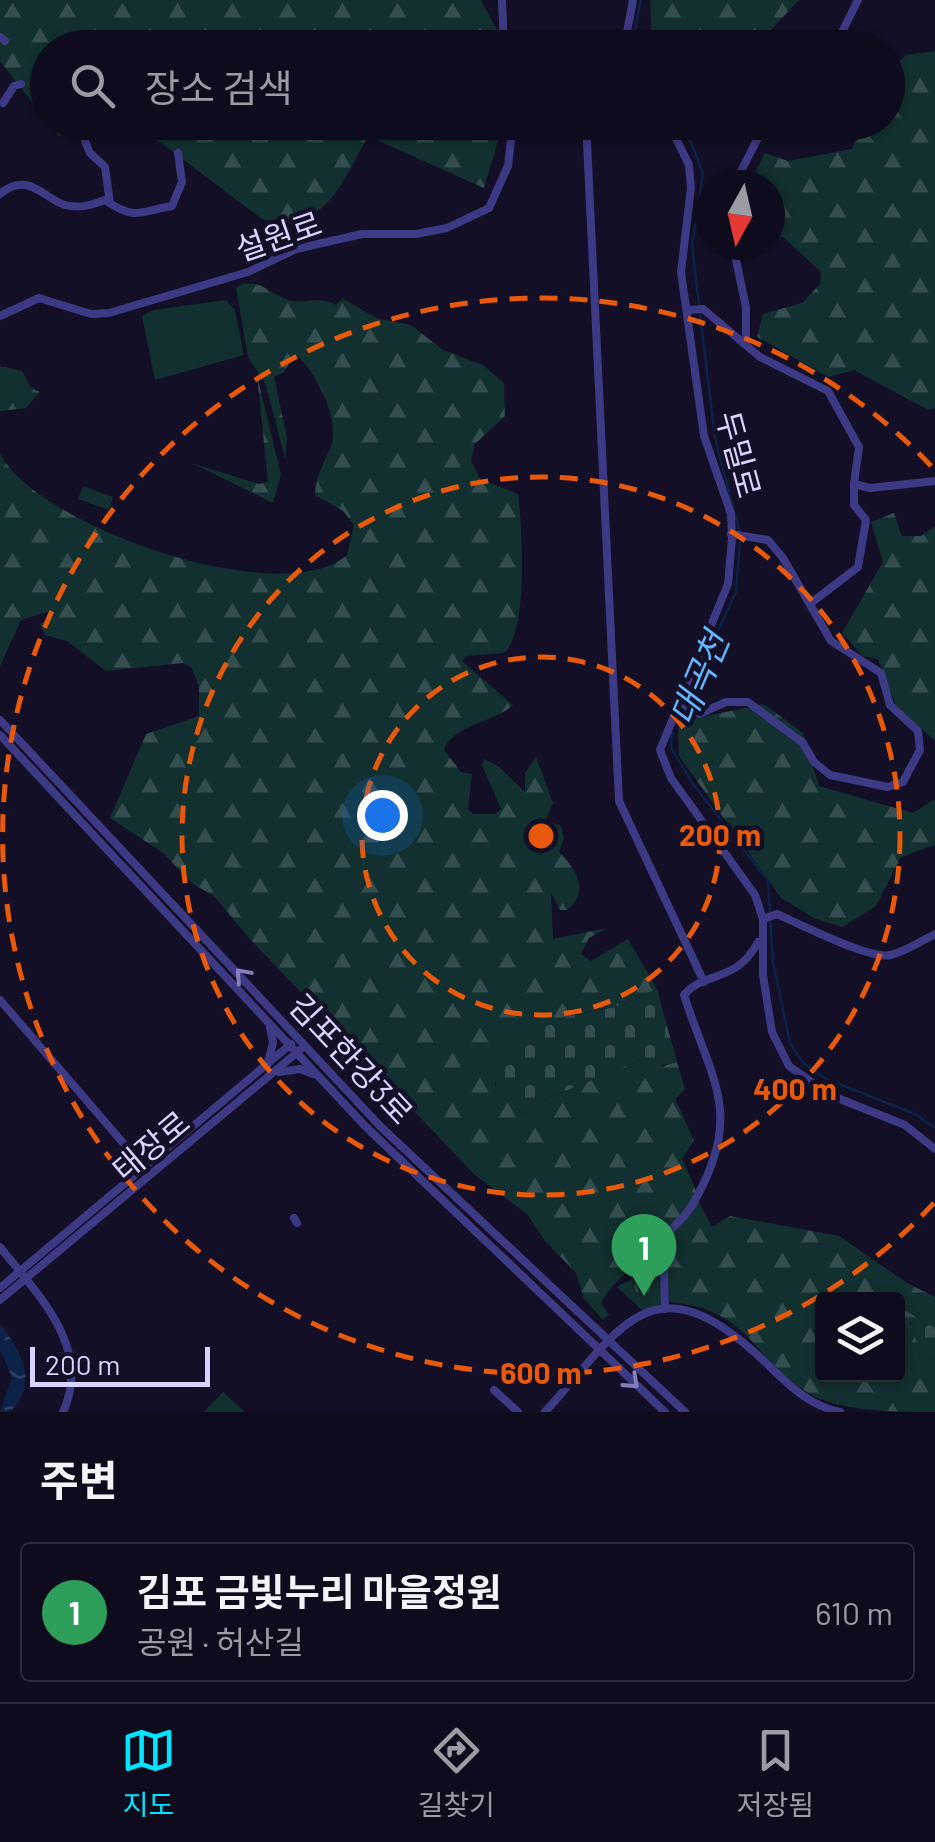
<!DOCTYPE html>
<html lang="ko">
<meta charset="utf-8">
<style>
:root{--surface:#0e0b1c;--page:#1c1929;--text:#f1f3f6;--muted:#9b9ba3;--line:#2e2b3b;--accent:#00e5ff}
body{margin:0;font-family:Barlow,"Noto Sans KR",sans-serif;background:var(--page);color:var(--text)}
.controls{position:absolute;right:30px;bottom:30px;display:grid;overflow:hidden;border-radius:10px;box-shadow:0 2px 8px #0004}
.controls button{width:90px;height:90px;display:grid;place-items:center;padding:0;border:0;border-bottom:2px solid var(--line);background:var(--surface);color:var(--text);font:50px sans-serif}
.compass{position:absolute;left:695px;top:170px;width:90px;height:90px;border-radius:50%;background:var(--surface);box-shadow:0 2px 8px #0004;rotate:188deg}
.scale{position:absolute;left:30px;bottom:25px;width:180px;box-sizing:border-box;padding-left:10px;border:5px solid #d9d4ff;border-top:0;font-size:28px;line-height:35px;white-space:nowrap;color:#d9d4ff;-webkit-text-stroke:8px #130f26;paint-order:stroke}
.you{position:absolute;left:382px;top:815px;width:35px;height:35px;margin:-25px;border:8px solid #fff;border-radius:50%;background:#1a73e8;box-shadow:0 0 0 15px #1a73e833}
.badge{display:grid;place-items:center;width:65px;height:65px;border-radius:50%;background:var(--accent);color:#fff;font-size:32px;font-weight:700}
.pin{position:absolute;translate:-50% -82px;filter:drop-shadow(0 2px 5px #0008)}
.pin::after{content:'';position:absolute;top:52px;width:35px;height:30px;background:inherit;clip-path:polygon(0 0,100% 0,50% 100%)}
.list{margin:0;padding:0;list-style:none}
h2{display:flex;justify-content:space-between;align-items:center;height:130px;margin:0;padding:0 40px;font-size:42px}
h2 small{font-size:32px;font-weight:400;color:var(--muted)}
.list li{display:grid;grid-template-columns:65px 1fr auto;gap:30px;align-items:center;box-sizing:border-box;height:140px;margin:0 20px 20px;padding:0 20px;border:2px solid var(--line);border-radius:10px}
.list b{display:block;font-size:38px;white-space:nowrap}
.list p{margin:0;font-size:32px;white-space:nowrap;color:var(--muted)}
.list em{font-size:32px;font-style:normal;color:var(--muted)}
.icon{flex:none;width:55px;height:55px;fill:none;stroke:currentColor;stroke-width:2;stroke-linecap:round;stroke-linejoin:round}
.map{position:relative;flex:none;width:935px;height:1412px;overflow:hidden}
.search{position:absolute;background:var(--surface);box-shadow:0 2px 8px #0004;left:30px;right:30px;top:30px;height:110px;display:flex;align-items:center;gap:25px;box-sizing:border-box;padding:0 35px;border-radius:55px;color:var(--muted);font-size:38px}
.sheet{height:290px;background:var(--surface)}
nav{display:flex;justify-content:space-around;align-items:center;box-sizing:border-box;height:140px;border-top:2px solid var(--line);background:var(--surface);font-size:28px;color:var(--muted)}
nav a{display:grid;justify-items:center;gap:5px}
nav .on{color:var(--accent)}
.map>svg:first-child{display:block}
</style>
<div class="map">
<svg width="935" height="1412" viewBox="0 0 935 1412">
<defs>
<pattern id="forest-firs" width="22" height="20" patternUnits="userSpaceOnUse" patternTransform="scale(2.5)"><rect width="22" height="20" fill="#12302f"/><path d="M5 1l3.5 6h-7zM16 11l3.5 6h-7z" fill="#344d4e"/></pattern>
<pattern id="cemetery-stones" width="16" height="16" patternUnits="userSpaceOnUse" patternTransform="scale(2.5)"><rect width="16" height="16" fill="#12302f"/><path d="M2 7V4a2 2 0 0 1 4 0v3zM10 15v-3a2 2 0 0 1 4 0v3z" fill="#344d4e"/></pattern>
<pattern id="park-tufts" width="24" height="20" patternUnits="userSpaceOnUse" patternTransform="scale(2.5)"><rect width="24" height="20" fill="#12302f"/><path d="M3 7l-1-3M5 7V3M7 7l1-3M15 17l-1-3M17 17v-4M19 17l1-3" fill="none" stroke="#344d4e"/></pattern>
<pattern id="water-ripples" width="26" height="14" patternUnits="userSpaceOnUse" patternTransform="scale(2.5)"><rect width="26" height="14" fill="#0c2248"/><path d="M2 4q2-2 4 0t4 0M15 11q2-2 4 0t4 0" fill="none" stroke="#2f4163"/></pattern>
</defs>
<rect width="100%" height="100%" fill="#130f26"/>
<g fill="url(#forest-firs)">
<polygon points="0,0 481,0 506,47 48,48 47,121 0,61"/>
<polygon points="650,0 799,0 755,47 652,48"/>
<polygon points="935,51 935,408 928,410 854,370 828,377 757,337 763,314 802,303 820,284 821,272 783,237 770,239 770,185 748,185 765,153 788,161 852,149 862,123 888,122 888,72 906,55"/>
<path d="M48,123h455l-19,65 -116,-52c-25,45 -45,101 -106,83l-110,-83 -53,-12 -40,12z"/>
<path d="M243,284c21,-3 27,10 45,16 18,5 31,-5 48,5l6,-7 34,20 35,7 32,25 40,15 21,18 1,33 -30,28 -4,17 9,18 38,15c4,32 11,138 -14,159l-38,3 -4,5 51,44c-22,19 -61,20 -69,45l17,22 11,2 -4,35 5,5h22l6,-5 -19,-44 2,-6 14,7 27,26v-19l11,-16 17,46 -7,17 15,6 3,12 -5,14c18,17 31,40 8,58h-7l-9,-17 2,46 54,-11 -18,10 -8,16 10,7 37,-22 29,50c-14,6 -29,15 -44,18 -47,10 -119,17 -118,79l27,28 31,-18 85,-35 10,-3 15,8 14,-4 8,27 -10,10 19,41 -12,19 14,32c-19,46 -65,69 -92,106l-3,6 8,12 -6,5 -19,-21 -8,-26 -31,-32 -18,-27 -53,-40 -225,-236 -35,-42 -21,-12 -30,-31 -53,-35 36,-84 53,-18v-30l-8,-19 -8,-4 -77,8 -39,-30 -22,-6 -5,-11 10,-5 -3,-7 -26,8 -21,46v-212c39,73 282,158 347,101l7,-30 -11,-14 -28,-16c1,-19 8,-30 15,-46 12,-27 -14,-79 -35,-95l-11,18 -10,5 13,61 -2,21 -19,-74 -18,-28 -12,-69z"/>
<polygon points="0,366 22,371 31,388 40,392 26,408 0,411"/>
<polygon points="257,375 281,475 273,503 194,464 259,484 268,482"/>
<polygon points="894,513 902,536 921,536 935,526 935,741 896,705 878,659 863,656 842,633 883,562 871,522"/>
<polygon points="764,704 803,733 819,786 913,813 935,799 935,845 901,857 876,906 842,927 816,919 781,898 679,756 678,722"/>
<path d="M698,1200l14,27 18,-11 109,20 68,47 28,14v31l-37,-22v-6l-20,-6 -9,5 -47,1v74h76v-48l9,-6 9,9 4,25 15,6v52c-39,0 -86,0 -122,-16 -60,-34 -61,-87 -144,-94l-3,-60z"/>
</g>
<g fill="url(#cemetery-stones)">
<path d="M657,989l20,73 -19,4 -11,-8 -9,3 -85,35 -31,18 -25,-22c-16,-68 72,-75 117,-85 15,-3 29,-12 43,-18z"/>
<polygon points="898,1306 935,1328 935,1360 920,1354 911,1322 898,1326"/>
</g>
<polygon fill="url(#park-tufts)" points="658,1265 662,1304 642,1310 617,1287"/>
<g fill="#12302f">
<polygon points="226,300 235,310 244,355 155,380 142,316 153,310"/>
<polygon points="83,486 113,497 109,510 78,499"/>
<polygon points="223,1392 245,1412 204,1412"/>
</g>
<path fill="url(#water-ripples)" d="M0,1324c21,26 40,59 10,88h-10l12,-35 -12,-27z"/>
<g fill="none" stroke-linecap="round" stroke-linejoin="round">
<g stroke="#0c2248" stroke-width="2.5">
<polyline points="636,48 633,40 641,0"/>
<polyline points="683,122 703,173 692,246 715,438 740,533"/>
<polyline points="679,714 736,592 740,541"/>
<polyline points="672,730 671,748 693,784 768,881 773,962 790,1043 803,1063 826,1079 915,1114 935,1128"/>
</g>
<g stroke="#3d3a85" stroke-width="8">
<polyline points="502,0 504,48"/>
<polyline points="0,37 5,41"/>
<polyline points="624,48 633,0"/>
<polyline points="834,48 858,0"/>
<polyline points="3,103 14,86 21,84"/>
<polyline points="586,122 619,801 704,982"/>
<polyline points="668,122 689,165 691,188 681,272 704,436 731,514 732,538 728,584 660,750 671,778 755,895 763,919 763,975 772,1032 789,1066 830,1095 905,1125 935,1149"/>
<polyline points="792,122 800,130 805,128"/>
<polyline points="85,141 90,153 105,167 110,203"/>
<polyline points="734,185 766,122"/>
<path d="M0,194c28,-24 46,6 65,11 14,4 26,0 40,-5 31,21 33,12 67,6l10,-24 -4,-29"/>
<polyline points="733,245 746,308 746,342"/>
<polyline points="687,310 703,309 760,357 828,391 859,447 854,484 870,488 935,481"/>
<polyline points="0,316 39,298 91,314 109,313 248,272 296,249 362,234 416,234 447,228 489,208 508,166 513,122"/>
<polyline points="811,603 858,567 866,520 854,505 854,484"/>
<polyline points="676,703 699,714 726,702 748,702 803,743 814,762 830,775 888,787 903,782 920,750 918,731 890,705 881,673 831,641 783,558 768,540 731,534"/>
<polyline points="0,720 381,1127 685,1412"/>
<polyline points="0,735 365,1126 665,1412"/>
<path d="M763,919l14,-5c23,10 93,46 113,41 15,-3 31,-14 45,-21"/>
<polyline points="0,1000 149,1173"/>
<polyline points="267,1066 273,1043 270,1027"/>
<polyline points="279,1072 300,1069 313,1074"/>
<polyline points="294,1218 297,1223"/>
<path d="M0,1247c37,47 93,100 63,165"/>
<polyline points="0,1288 291,1044"/>
<polyline points="0,1300 300,1050"/>
<path d="M665,1309l-2,-68c8,-14 22,-23 30,-37 52,-91 19,-121 -9,-209 21,-25 52,-11 74,-53"/>
<polyline points="494,1390 518,1412"/>
<path d="M545,1412c79,-88 108,-155 219,-51 23,22 43,44 76,51"/>
</g>
</g>
<defs><path id="oneway-chevron" d="M-2-3.5L2.5 0L-2 3.5" fill="none" stroke-width="1.6" stroke-linecap="round" stroke-linejoin="round" transform="scale(2.5)"/></defs>
<g stroke="#837fbc">
<use href="#oneway-chevron" transform="translate(242 975) rotate(-132)"/>
<use href="#oneway-chevron" transform="translate(632 1382) rotate(43)"/>
</g>
<g fill="none" stroke="#e8590c" stroke-width="5" stroke-dasharray="18 12">
<circle cx="541" cy="836" r="179"/>
<circle cx="541" cy="836" r="359"/>
<path d="M934 1203A538 538 0 1 1 934 469"/>
</g>
<g text-anchor="middle" dominant-baseline="central" stroke-width="9" stroke-linejoin="round" paint-order="stroke">
<g font-size="32" fill="#d9d4ff" stroke="#130f26">
<text transform="translate(278 235) rotate(-19)">설원로</text>
<text transform="translate(740 454) rotate(75)">두밀로</text>
<text transform="translate(352 1058) rotate(47)">김포한강3로</text>
<text transform="translate(150 1145) rotate(-40)">태장로</text>
</g>
<g font-size="35" font-style="italic" fill="#62b6ff" stroke="#130f26">
<text transform="translate(698 678) rotate(-67)">대곡천</text>
</g>
</g>
<circle cx="541" cy="836" r="15" fill="#e8590c" stroke="#130f26" stroke-width="5"/>
<g font-size="30" text-anchor="middle" font-weight="bold" fill="#e8590c" stroke="#130f26" stroke-width="9" stroke-linejoin="round" paint-order="stroke">
<text x="720" y="846">200 m</text>
<text x="795" y="1100">400 m</text>
<text x="541" y="1384">600 m</text>
</g>
</svg>
<div class="controls">
<button><svg class="icon" aria-label="layers" viewBox="0 0 24 24"><path d="M12 4l9 5-9 5-9-5zM3 14l9 5 9-5"/></svg></button>
</div>
<svg class="compass" viewBox="-18 -18 36 36"><path d="M0-13l5 13h-10z" fill="#e53935"/><path d="M0 13l5-13h-10z" fill="#9b9ba3"/></svg>
<div class="scale">200 m</div>
<div class="you"></div>
<div class="pin badge" style="left:644px;top:1296px;background:#2e9e5b">1</div>
<div class="search"><svg class="icon" aria-label="search" viewBox="0 0 24 24"><circle cx="10" cy="10" r="6"/><path d="M15 15l6 6"/></svg>장소 검색</div>
</div>
<section class="sheet">
<h2>주변<small></small></h2>
<ul class="list">
<li><span class="badge" style="background:#2e9e5b">1</span><div><b>김포 금빛누리 마을정원</b><p>공원 · 허산길</p></div><em>610 m</em></li>
</ul>
</section>
<nav>
<a class="on"><svg class="icon" aria-label="map" viewBox="0 0 24 24"><path d="M3 6l6-2 6 2 6-2v14l-6 2-6-2-6 2zM9 4v14M15 6v14"/></svg>지도</a>
<a><svg class="icon" aria-label="directions" viewBox="0 0 24 24"><path d="M12 3l9 9-9 9-9-9zM9 14v-3h6M13 9l2 2-2 2"/></svg>길찾기</a>
<a><svg class="icon" aria-label="saved" viewBox="0 0 24 24"><path d="M7 4h10v16l-5-4-5 4z"/></svg>저장됨</a>
</nav>
